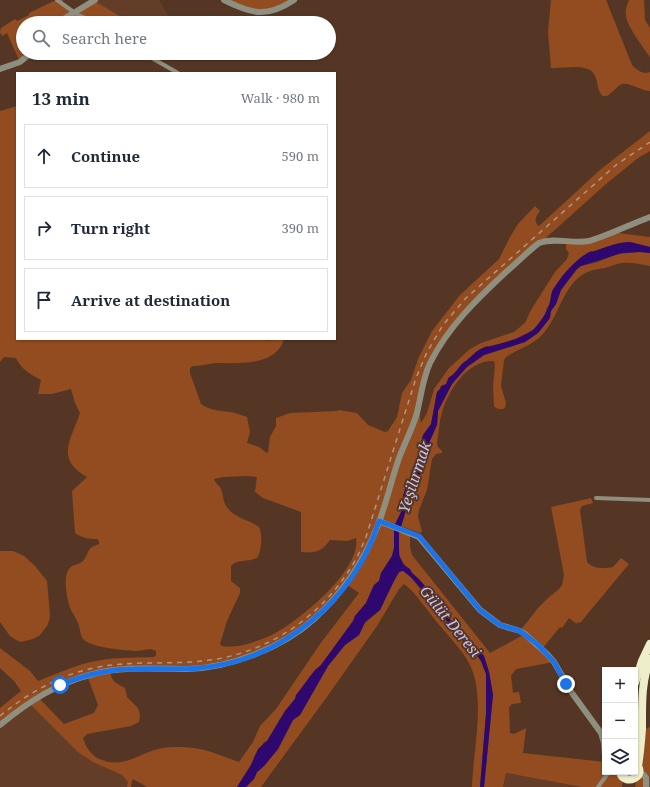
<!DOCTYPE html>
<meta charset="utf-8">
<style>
:root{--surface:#fff;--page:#f2f2f3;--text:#1f2937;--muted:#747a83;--line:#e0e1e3}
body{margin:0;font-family:"Noto Serif",serif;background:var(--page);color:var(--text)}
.controls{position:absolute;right:12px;bottom:12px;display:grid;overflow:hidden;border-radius:0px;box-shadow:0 1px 3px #0004}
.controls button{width:36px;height:36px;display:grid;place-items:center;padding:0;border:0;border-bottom:1px solid var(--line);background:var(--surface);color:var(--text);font:20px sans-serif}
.stop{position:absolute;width:12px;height:12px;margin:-9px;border:3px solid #1a73e8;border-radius:50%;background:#fff}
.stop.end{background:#1a73e8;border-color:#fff;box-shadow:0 1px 4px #0008}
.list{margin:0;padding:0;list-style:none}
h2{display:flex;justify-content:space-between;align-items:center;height:52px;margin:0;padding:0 16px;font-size:17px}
h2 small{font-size:13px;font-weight:400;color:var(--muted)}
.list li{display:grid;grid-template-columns:26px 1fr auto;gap:12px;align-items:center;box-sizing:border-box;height:64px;margin:0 8px 8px;padding:0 8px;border:1px solid var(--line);border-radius:0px}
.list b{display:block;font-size:15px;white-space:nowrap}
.list em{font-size:13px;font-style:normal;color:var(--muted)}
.icon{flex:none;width:22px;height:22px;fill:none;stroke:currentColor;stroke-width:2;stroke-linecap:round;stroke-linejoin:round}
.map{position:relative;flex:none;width:650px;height:787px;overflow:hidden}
.search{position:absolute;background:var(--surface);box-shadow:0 1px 3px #0004;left:16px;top:16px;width:320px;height:44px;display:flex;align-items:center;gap:10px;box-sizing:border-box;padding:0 14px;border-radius:22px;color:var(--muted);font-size:15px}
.panel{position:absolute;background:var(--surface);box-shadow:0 1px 3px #0004;left:16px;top:72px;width:320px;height:268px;border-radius:0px}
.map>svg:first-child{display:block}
</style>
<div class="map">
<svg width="650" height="787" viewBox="0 0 650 787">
<rect width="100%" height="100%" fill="#553625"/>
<g fill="#633d28">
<polygon points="95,0 159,0 172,22 171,23 132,23 123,17 99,5 94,1"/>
<polygon points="29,703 79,753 93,762 122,775 128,782 127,787 0,787 0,725"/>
<polygon points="506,773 583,786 582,787 503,787"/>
</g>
<g fill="#934c1f" fill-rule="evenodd">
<polygon points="56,0 63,0 62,4 73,12 94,1 132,23 98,23 73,12 57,23 23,23 23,53 31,53 20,62 7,33 2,36 0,32 1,28 15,19 17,21 29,15 29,13"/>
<polygon points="224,0 294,0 266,12"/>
<path d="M551,0h55l26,65c5,5 11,10 18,7v19c-8,0 -21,-9 -28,-7 -5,2 -10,9 -15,12h-4c-7,-6 -4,-12 -8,-20 -5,-14 -33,-7 -44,-8l-3,-36z"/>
<path d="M629,0h15l1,20 5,8v29c-6,-8 -24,-33 -24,-41 -1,-6 1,-11 3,-16z"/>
<polygon points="143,53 173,53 174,59 151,57"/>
<path d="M17,106v233h250l1,2 5,-2h11c-8,28 -47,24 -69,24 -8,1 -15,3 -22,3l-3,2v5l11,31c10,8 22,6 34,9 4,1 8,3 12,4l3,15 -3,11 12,4 8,6 1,-1 2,-15 6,-11v-8l14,-5 47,-2 2,-1 18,3 11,12 17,7 3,-1 9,-14 5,-24 9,-13 7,-21 14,-28 28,-36 39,-36 11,-22 8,-13 17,-18 5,5c-4,5 -7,10 -1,15l62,-57 49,-38v20l-12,7 -32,26 -135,121 -36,50 -14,44 -1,18 1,6 6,-10 7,-24 15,-21 21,-19 11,-6 33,-11 11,-9 6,-13 24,-38 12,-13 2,-6 -3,-4v-7l52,-9 32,4v10l-20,-5 -10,1 -30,9 -8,5 -20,19 -3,6 -5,6 -5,17 -2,2 -2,8 -12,15 -17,9 -24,7 -7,1 -22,16 -10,12 -5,4 -2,5 -3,2 -6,6 -6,33 -8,10 -6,24 -6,12 -4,24 -1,-7c-4,7 -2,13 -4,20 -1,6 -4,11 -6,16l-16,-5 14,10v19l-2,8 -11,17 -2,8 -5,4 -8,18 -11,13 -2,5 -32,44 -11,11 -15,23 -10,12 -18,30 -3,1 -9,13 -4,10 -14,22h-90l-14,-8 -1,2 -1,6h-4l1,-5 -6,-7 -29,-13 -14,-9 -50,-50 -29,22v-17l21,-17 -6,-9 -15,-14v-20l30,23 8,10c18,-7 35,-15 53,-19 20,-5 41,-4 62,-5l3,-1v-5c-5,-4 -14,0 -21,0 -13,-1 -37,-3 -48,-9 -8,-4 -6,-12 -9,-19 -2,-5 -5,-9 -7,-13 -4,-9 -9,-35 -1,-42 3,-4 9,-3 13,-7 8,-10 2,-12 16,-17v-3l-2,-2c-8,0 -15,-1 -22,-6l-3,-42 15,-14c-33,-18 -15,-39 -7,-64l-5,-10 -4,-14 -19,5h-14l3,-14c-11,-6 -19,-10 -25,-22l-12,-1 -4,5v-251zM247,476l10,1 -2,15 8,6 38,14v40c14,1 21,0 29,-12l17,1 9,-3c6,32 -58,84 -84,97 -15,6 -34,14 -50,11l-2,-2 7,-23 13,-28v-5l-9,-7v-15c6,-8 19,-3 27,-9 3,-7 5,-22 1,-30 -11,-8 -27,-9 -34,-23 -2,-4 -2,-10 -4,-15 -2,-4 -6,-6 -7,-10l9,-2zM346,584l13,9 -39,51 -44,65 -16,17 -7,16 -14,20c-19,-7 -39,-16 -60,-15 -7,0 -14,0 -21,2 -22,6 -35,20 -59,10 -9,-5 -13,-12 -16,-21l4,-4 44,-8 8,-4 1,-7 -2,-7 -11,-11 -2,-9c-9,-5 -14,-6 -15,-18l112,-5 57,-21 47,-36zM87,675l11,30 -4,8 -30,11 -26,-27z"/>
<path d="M640,252l10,1v13c-10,-2 -23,-5 -33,-2 -4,1 -8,3 -12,4 -5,1 -10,1 -15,3 -28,11 -29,44 -48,64 -10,11 -25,14 -36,22l-2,3 -3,26 5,17 -1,5c-4,2 -6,1 -9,0l-2,-2 -1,-19 2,-22 -1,-4c-27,-1 -45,29 -52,51 -3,10 -3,21 -5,31l1,4 4,4v2l-6,1 -4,5 -5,31 -8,20 -1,6 4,16 -2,1 -19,-7 5,-16 16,-40 1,-7 6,-13v-7l8,-18 1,-14 9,-18 9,-15 11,-11 17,-12 41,-13 13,-9 11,-14 2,-8 5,-7 5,-14 14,-19 6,-5 17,-4 19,-8z"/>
<path d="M591,498l2,5 -11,3 -2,4 7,52c6,7 18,7 26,5l8,-9 8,6 -49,59 -2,-1 -1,2 -8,-6 -7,10 -2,-1 -18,22 12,13 -38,7 -5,7 2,17 6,-1 2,11 -9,1 -3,3 1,26 4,1 12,-6 -3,25 82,9v10h15l3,8 -1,7h-40l-76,-14 -3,14h-19l9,-92 -4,-23 -5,-16 -20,-23 -11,-9 -10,-16 -16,-20 -27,-28 -2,-24 1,-5 11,4v12l2,8 78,98 35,-19 -5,-3 18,-23 10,-10 11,-9 3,-4 2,-10 -13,-68z"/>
<polygon points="0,551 13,551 24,556 35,566 47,581 50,615 49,621 47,626 40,635 33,639 21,642 16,640 10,636 0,622"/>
<path d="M400,571h5l2,2 34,40 14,19 26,29 5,13v40l-6,73h-8c1,-36 14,-88 -2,-122 -8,-16 -23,-30 -34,-44 -9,-11 -21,-29 -32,-37l-5,5 -22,37 -48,68 -68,93h-15l8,-8 3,-7 7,-6 14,-17 15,-29 7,-5 28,-49 17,-21 14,-10 6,-12 15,-13 11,-24z"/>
<polygon points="650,727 650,787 635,787 637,779 642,731"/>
</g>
<path fill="#2f086f" d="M630,242l20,5v6l-10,-1 -18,1 -41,13 -4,3 -16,21 -5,14 -5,7 -1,7 -12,15 -13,9 -41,13 -17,12 -15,17 -14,27 -1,14 -8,18v7l-6,13 -1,7 -16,40 -7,24v21l5,10 6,4 2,4 7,6 24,29 10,16 11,9 20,23 5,16 4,23 -9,92h-4l6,-73v-40l-5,-13 -4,-6 -22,-23 -14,-19 -29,-35 -9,-7 -4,1 -3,5 -16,33 -15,12 -6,13 -14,10 -17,21 -28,49 -7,5 -15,29 -14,17 -7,6 -3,7 -8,8h-9l14,-22 7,-16 9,-8 18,-30 10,-12 1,-4 19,-25 6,-5 32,-44 2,-5 11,-13 8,-18 5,-4 2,-8 11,-17 2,-8v-19l2,-7 6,-12 1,-14 3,-10 1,6 2,-13 2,-2 2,-10 4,-8 6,-24 8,-11 6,-32 3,-3 1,-3 5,-2 3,-7c7,-3 9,-10 14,-14 2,-2 4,-2 5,-4 5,-4 10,-10 17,-12 2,-1 4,0 6,-1 14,-3 30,-8 42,-16 6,-5 16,-21 17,-28 1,-4 1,-11 4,-14 9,-14 21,-28 35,-36 3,-1 6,0 9,-2 11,-4 21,-8 32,-8z"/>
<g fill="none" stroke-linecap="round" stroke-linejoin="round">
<g stroke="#8f8f7f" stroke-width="4">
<polyline points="57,0 78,15 98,23"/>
<polyline points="143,53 178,73"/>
<polyline points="596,498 650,500"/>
<polyline points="598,787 609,772"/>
</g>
<g stroke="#8f8f7f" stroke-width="6">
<path d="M224,0c28,14 43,18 70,0"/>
<polyline points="57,23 95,0"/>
<polyline points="0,69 20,62 31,53"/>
<polyline points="379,521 419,537 480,610 500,625 520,631 525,634 547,654 554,662 572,693 601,733 604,743 605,756"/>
<path d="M0,725c28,-23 57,-42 93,-51 30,-8 63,-5 94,-5 43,-1 95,-21 127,-50 29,-26 50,-58 64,-94 8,-21 13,-43 20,-64 5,-15 13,-29 18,-45 5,-17 6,-36 14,-53 18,-36 47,-64 76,-91 11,-9 21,-20 33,-29 15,-6 33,1 50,-2 18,-5 42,-17 61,-24"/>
<polyline points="640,774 644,775 646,778 646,787"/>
</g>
<g stroke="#eeefca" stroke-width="8">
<polyline points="635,683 642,661 650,644"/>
<path d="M638,766c2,-12 3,-24 4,-37 0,-24 -1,-47 8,-70"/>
<path d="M620,772c3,15 30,5 15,-9"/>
</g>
<path stroke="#ad9588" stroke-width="1.5" stroke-dasharray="5 5" stroke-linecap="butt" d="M0,716c27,-22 59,-41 94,-48 35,-8 72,-3 109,-7 59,-6 112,-39 145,-89 8,-11 13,-23 18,-35l50,-159 11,-26 16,-27 22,-26 151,-134 34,-23"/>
</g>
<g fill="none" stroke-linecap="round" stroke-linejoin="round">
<path stroke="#1a73e8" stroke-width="5" d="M60,685c24,-10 48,-16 74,-16 22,-1 44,1 66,-1 83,-8 154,-68 179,-147l40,15 61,74 20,15 20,6 17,13 17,18 12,22"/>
</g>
<g text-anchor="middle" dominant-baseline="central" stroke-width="4" stroke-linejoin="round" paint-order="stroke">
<g font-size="15" font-style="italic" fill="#c7c2f6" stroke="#553625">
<text transform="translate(414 477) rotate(-72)">Yeşilırmak</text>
<text transform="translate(451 621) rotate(51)">Gülüt Deresi</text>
</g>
</g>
</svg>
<div class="controls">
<button>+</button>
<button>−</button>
<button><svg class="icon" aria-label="layers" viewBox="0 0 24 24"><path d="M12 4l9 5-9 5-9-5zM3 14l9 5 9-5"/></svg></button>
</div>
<div class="stop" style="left:60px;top:685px"></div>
<div class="stop end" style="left:566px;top:684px"></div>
<div class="search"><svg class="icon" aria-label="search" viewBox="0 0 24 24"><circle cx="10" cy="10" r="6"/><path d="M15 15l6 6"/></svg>Search here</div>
<section class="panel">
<h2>13 min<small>Walk · 980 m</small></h2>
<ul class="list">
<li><svg class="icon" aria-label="ahead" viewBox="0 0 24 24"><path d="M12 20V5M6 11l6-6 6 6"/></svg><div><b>Continue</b></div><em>590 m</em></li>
<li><svg class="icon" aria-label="right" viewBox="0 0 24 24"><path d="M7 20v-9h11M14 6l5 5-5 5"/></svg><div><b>Turn right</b></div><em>390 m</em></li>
<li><svg class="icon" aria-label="arrive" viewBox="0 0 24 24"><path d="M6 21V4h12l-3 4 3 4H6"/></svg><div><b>Arrive at destination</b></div></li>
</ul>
</section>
</div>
